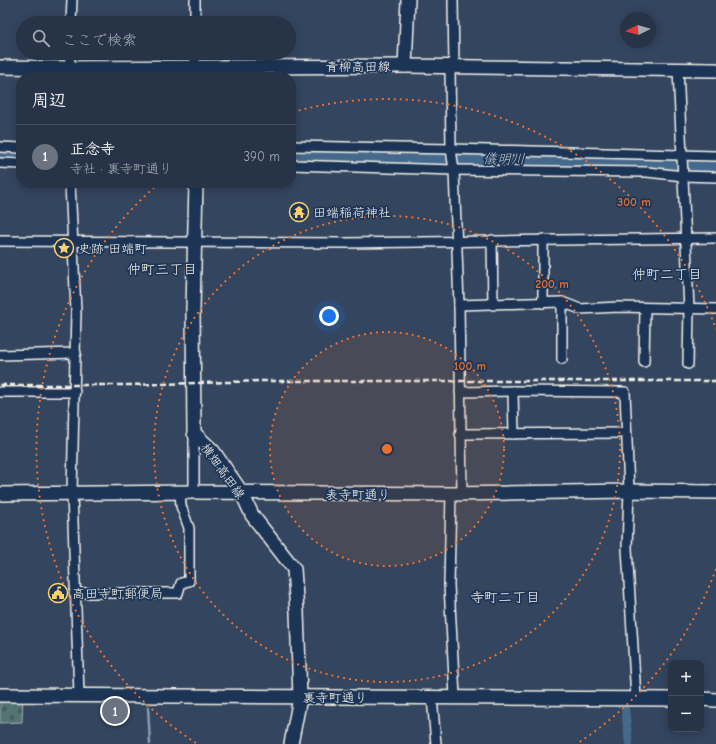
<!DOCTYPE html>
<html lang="ja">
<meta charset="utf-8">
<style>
:root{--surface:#273447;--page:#333f52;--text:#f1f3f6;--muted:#a4aab4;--line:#434f60;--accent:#95b2f1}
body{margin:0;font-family:"Comic Neue","Klee One",sans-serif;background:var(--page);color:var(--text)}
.controls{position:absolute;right:12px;bottom:12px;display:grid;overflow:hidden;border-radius:8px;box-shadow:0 2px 10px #0003}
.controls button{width:36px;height:36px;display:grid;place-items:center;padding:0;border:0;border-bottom:1px solid var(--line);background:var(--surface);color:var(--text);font:20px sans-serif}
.compass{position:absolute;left:620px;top:12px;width:36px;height:36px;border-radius:50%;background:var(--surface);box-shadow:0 2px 10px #0003;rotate:264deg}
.you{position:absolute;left:329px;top:316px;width:14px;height:14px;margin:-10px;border:3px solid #fff;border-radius:50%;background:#1a73e8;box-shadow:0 0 0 6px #1a73e833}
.badge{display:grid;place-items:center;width:26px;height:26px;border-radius:50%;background:var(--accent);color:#fff;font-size:13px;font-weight:700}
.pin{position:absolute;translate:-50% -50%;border:2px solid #fff;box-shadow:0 1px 4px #0006}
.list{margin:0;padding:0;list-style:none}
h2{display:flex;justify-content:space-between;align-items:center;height:52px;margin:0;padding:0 16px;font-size:17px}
h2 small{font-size:13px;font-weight:400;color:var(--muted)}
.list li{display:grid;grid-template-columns:26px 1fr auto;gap:12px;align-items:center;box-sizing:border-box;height:64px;padding:0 16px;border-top:1px solid var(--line)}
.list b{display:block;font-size:15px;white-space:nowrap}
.list p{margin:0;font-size:13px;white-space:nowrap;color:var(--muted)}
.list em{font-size:13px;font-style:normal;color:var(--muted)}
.icon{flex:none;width:22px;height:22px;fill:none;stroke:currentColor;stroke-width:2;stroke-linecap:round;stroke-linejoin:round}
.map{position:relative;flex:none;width:716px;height:744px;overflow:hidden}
.search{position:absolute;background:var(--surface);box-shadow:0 2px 10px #0003;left:16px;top:16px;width:280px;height:44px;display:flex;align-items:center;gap:10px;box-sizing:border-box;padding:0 14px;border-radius:22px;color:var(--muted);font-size:15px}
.panel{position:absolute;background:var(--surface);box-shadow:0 2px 10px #0003;left:16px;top:72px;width:280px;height:116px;border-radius:16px}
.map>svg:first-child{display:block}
</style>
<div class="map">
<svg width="716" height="744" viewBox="0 0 716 744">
<defs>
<pattern id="cemetery-stones" width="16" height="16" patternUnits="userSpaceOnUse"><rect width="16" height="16" fill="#527374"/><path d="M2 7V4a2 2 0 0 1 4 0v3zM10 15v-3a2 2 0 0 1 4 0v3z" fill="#4d5b5b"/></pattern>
</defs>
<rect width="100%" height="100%" fill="#34455f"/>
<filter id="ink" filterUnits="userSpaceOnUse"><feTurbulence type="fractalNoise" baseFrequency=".025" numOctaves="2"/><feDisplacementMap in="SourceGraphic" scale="8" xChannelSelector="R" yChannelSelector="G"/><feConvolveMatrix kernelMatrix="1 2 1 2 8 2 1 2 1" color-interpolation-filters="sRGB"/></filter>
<g filter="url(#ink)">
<polygon fill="url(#cemetery-stones)" stroke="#a3b2ae" points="23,698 22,722 0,723 0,699"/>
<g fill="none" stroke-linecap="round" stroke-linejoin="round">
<polyline stroke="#8b9fb1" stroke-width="2.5" points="148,707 150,744"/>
<polyline stroke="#45698c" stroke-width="8" points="625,708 629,744"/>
<g stroke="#45698c" stroke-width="14">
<polyline points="0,154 21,155"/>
<polyline points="291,156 643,161 716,165"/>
</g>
<defs>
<g id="street">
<polyline points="195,0 195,23"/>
<polyline points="453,0 454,67"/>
<polyline points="71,23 72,0"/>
<polyline points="195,53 195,68"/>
<polyline points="450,67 451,149 454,170 459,305 462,493"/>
<polyline points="678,69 689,309 688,364"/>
<polyline points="69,77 70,53"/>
<polyline points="291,146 451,149 716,156"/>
<polyline points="0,147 21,148"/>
<polyline points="0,163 21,164"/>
<polyline points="291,165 454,170 647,172 683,176 716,177"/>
<polyline points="70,183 76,311 72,493 79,695"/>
<polyline points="492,240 493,305"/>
<polyline points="0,241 345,243 716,238"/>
<polyline points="562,302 562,359"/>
<polyline points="543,303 543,239"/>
<polyline points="459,305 562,302 580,309 618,307 716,309"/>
<polyline points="0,355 76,353"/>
<polyline points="644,362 645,308"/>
<polyline points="0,392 75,392"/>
<polyline points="460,392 513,391"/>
<polyline points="194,433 194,492"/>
<polyline points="460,434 626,433"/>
<polyline points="514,434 513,391 625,392 629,491 627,548 636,698"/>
<polyline points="451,494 449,585 455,697"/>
<polyline points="74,593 178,593 181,583 189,581 189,528 181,506 180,492"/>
<polyline points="432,697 436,744"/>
</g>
<g id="secondary">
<polyline points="405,66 408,0"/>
<polyline points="0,67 69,68 405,66 716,70"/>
<polyline points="196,183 193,309 194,433 213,451 242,493 252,515 294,569 297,612 300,698 291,744"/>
<polyline points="0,494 194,492 451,494 629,491 716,492"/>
<polyline points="0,695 671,699"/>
<polyline points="701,699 716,700"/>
</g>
</defs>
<use href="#street" stroke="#f4f1e8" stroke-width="12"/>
<use href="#secondary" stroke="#f4f1e8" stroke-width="16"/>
<use href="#street" stroke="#1d3557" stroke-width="9"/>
<use href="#secondary" stroke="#1d3557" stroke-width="13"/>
<polyline stroke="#f4f1e8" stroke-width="2.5" stroke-dasharray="6 3" stroke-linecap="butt" points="0,385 129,385 262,381 716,381"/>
</g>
</g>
<circle cx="387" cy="449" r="117" fill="#ea702d" fill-opacity=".12"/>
<g fill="none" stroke="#ea702d" stroke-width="2" stroke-dasharray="2 4">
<circle cx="387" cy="449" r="117"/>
<circle cx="387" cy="449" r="233"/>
<path d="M716 569A350 350 0 0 1 578 743M196 743A350 350 0 0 1 157 185M293 112A350 350 0 0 1 716 329"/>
</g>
<defs>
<symbol id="temple-ring" viewBox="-11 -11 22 22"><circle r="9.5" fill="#1d3557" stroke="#ffd166" stroke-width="1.5"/><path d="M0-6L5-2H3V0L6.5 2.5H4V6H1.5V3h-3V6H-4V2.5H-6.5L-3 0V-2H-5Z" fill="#ffd166"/></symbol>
<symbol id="sight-ring" viewBox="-11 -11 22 22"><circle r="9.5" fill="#1d3557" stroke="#ffd166" stroke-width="1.5"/><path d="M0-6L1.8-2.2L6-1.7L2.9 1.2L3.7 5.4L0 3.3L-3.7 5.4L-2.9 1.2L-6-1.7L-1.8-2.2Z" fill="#ffd166"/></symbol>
<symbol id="civic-ring" viewBox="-11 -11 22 22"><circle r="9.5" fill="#1d3557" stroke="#ffd166" stroke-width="1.5"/><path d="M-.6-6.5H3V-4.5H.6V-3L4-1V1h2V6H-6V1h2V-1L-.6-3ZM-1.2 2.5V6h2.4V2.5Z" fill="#ffd166"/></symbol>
</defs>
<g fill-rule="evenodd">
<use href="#temple-ring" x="288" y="201" width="22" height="22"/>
<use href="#sight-ring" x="53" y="237" width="22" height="22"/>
<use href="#civic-ring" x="47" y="582" width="22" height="22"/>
</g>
<g text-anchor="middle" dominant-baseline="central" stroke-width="3.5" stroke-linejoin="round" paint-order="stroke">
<g font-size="13" fill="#f4f1e8" stroke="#1d3557">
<text x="358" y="66">青柳高田線</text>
<text transform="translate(223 471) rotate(54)">横畑高田線</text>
<text x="358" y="494">表寺町通り</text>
<text x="335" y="697">裏寺町通り</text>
</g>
<g font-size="13" fill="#f4f1e8" stroke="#1d3557" text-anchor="start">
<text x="313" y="212">田端稲荷神社</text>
<text x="78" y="248">史跡 田端町</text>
<text x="72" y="593">高田寺町郵便局</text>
</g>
<g font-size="14" font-style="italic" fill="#b7c1c8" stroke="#1d3557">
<text transform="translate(504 159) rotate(1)">儀明川</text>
</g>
<g font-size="14" fill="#f4f1e8" stroke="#1d3557">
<text x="162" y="269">仲町三丁目</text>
<text x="667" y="274">仲町二丁目</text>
<text x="505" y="597">寺町二丁目</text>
</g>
</g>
<circle cx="387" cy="449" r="6" fill="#ea702d" stroke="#1d3557" stroke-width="2"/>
<g font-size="12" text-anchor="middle" font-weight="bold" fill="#ea702d" stroke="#1d3557" stroke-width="3.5" stroke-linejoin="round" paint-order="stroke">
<text x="634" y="206">300 m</text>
<text x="552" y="288">200 m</text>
<text x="470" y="370">100 m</text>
</g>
</svg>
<div class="controls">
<button>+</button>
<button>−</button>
</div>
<svg class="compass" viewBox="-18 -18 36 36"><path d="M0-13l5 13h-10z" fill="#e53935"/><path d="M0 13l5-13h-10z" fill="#a4aab4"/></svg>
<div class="you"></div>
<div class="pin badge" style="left:115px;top:711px;background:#6b7280">1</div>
<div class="search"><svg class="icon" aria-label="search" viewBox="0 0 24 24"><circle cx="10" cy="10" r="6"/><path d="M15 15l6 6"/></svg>ここで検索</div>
<section class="panel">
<h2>周辺<small></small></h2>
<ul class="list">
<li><span class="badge" style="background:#6b7280">1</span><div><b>正念寺</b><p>寺社 · 裏寺町通り</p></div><em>390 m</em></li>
</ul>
</section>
</div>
